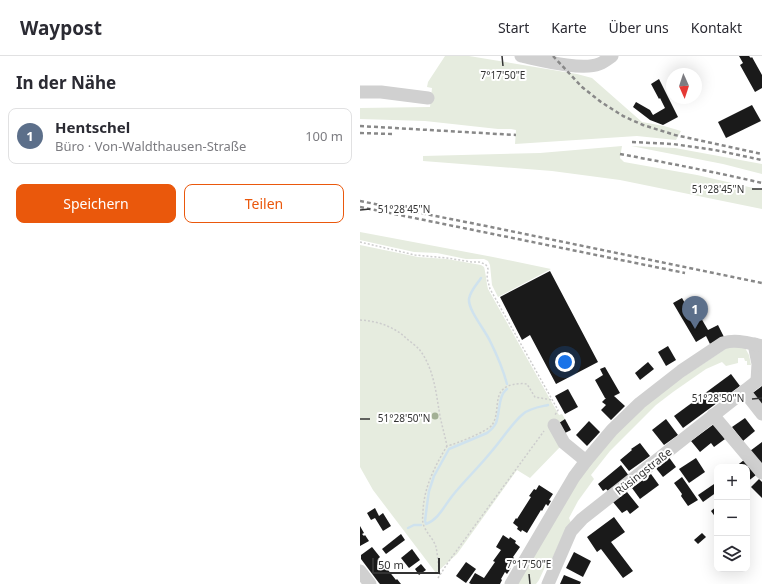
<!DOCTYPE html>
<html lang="de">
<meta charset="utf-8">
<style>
:root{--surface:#fff;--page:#f2f2f3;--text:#2b2b33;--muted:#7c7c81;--line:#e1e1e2;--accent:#ea580c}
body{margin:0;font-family:"Noto Sans",sans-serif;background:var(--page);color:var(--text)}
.controls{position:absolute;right:12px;bottom:12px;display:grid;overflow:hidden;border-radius:8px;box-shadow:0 4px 16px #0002}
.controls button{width:36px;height:36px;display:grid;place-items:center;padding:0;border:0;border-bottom:1px solid var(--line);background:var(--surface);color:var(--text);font:20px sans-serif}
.compass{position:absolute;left:306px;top:12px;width:36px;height:36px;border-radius:50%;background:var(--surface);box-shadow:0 4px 16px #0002;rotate:177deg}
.scale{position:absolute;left:12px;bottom:10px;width:68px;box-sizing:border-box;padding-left:4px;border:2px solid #333;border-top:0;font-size:11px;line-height:14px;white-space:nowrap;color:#333;-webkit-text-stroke:3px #fff;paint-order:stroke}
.you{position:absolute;left:205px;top:306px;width:14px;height:14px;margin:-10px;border:3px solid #fff;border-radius:50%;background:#1a73e8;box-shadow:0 0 0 6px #1a73e833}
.badge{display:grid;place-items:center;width:26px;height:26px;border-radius:50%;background:var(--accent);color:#fff;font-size:13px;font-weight:700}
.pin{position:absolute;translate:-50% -33px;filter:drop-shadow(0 1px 2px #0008)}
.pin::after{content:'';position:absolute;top:21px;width:14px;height:12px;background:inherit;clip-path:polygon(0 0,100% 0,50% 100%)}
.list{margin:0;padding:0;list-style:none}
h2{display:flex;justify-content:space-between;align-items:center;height:52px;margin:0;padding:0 16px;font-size:17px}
h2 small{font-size:13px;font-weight:400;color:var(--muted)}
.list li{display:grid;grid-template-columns:26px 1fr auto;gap:12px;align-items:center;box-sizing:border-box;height:56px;margin:0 8px 8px;padding:0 8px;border:1px solid var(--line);border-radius:8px}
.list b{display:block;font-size:15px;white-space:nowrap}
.list p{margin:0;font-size:13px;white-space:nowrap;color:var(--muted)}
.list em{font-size:13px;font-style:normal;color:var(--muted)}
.actions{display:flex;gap:8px;padding:12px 16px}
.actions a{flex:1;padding:9px 0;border:1px solid var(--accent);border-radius:8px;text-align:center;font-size:14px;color:var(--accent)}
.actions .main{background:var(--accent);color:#fff}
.icon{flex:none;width:22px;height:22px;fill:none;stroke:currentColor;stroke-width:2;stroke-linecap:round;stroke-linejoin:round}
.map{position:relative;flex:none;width:402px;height:528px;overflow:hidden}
header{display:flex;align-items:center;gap:24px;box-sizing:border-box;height:56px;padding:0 20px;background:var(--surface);border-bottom:1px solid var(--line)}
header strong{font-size:19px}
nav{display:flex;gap:22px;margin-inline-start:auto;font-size:14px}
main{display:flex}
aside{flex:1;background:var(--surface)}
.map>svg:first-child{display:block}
</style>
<header>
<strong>Waypost</strong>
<nav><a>Start</a><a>Karte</a><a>Über uns</a><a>Kontakt</a></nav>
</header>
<main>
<aside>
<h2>In der Nähe<small></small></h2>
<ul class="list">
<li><span class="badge" style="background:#5c6f8a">1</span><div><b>Hentschel</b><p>Büro · Von-Waldthausen-Straße</p></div><em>100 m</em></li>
</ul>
<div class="actions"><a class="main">Speichern</a><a>Teilen</a></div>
</aside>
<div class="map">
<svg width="402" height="528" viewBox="0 0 402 528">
<rect width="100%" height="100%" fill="#fff"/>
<g fill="#e6ecdf">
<polygon points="85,0 109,0 217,18 232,22 282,66 304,70 321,75 316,84 277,80 155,88 156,74 151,73 138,73 65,65 0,63 0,52 70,51 72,32 67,31 68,26"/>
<polygon points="262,90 260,102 264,106 337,119 402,134 402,153 260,124 192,115 63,105 63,100 180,97"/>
<polygon points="271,90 315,92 402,108 402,118 363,108"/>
<polygon points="0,176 133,201 191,213 138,241 132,229 130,209 128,205 124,203 106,203 77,197 54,196 0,184"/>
<path d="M0,189l58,12 29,2 34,6c1,1 2,1 3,2 1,2 3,18 4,22l71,126 3,-1 3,5 -14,8 9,20 -30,31 -13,-8 -60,84 -21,19 -63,-83 -13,-23z"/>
<polygon points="384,290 389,299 391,309 387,309 387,305 385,305 384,302 378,302 378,307 366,310 362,306 346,313 313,336 296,349 250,395 231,419 234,423 218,445 209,462 211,467 202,481 188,512 185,511 179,524 176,528 156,528 222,419 257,377 284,350 308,331 367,292"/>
</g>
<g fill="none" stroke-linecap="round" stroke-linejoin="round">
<g stroke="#cfe2ee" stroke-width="2.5">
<path d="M121,222c-4,6 -11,13 -12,21 -1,11 16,31 21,42 7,14 13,28 17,43"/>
<path d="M147,333c-9,6 -7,24 -11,34 -2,4 -5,7 -9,10l-38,16 -15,27 -5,15 -2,14 -2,16 1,3c13,-5 18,-18 27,-29 12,-15 26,-28 38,-43 10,-11 21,-29 32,-38 7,-6 16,-7 25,-9"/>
<polyline points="48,472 54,469 61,469"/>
</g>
</g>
<g fill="#1a1a1a">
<polygon points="379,0 389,0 391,2 392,1 402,19 402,32 395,36 380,9 383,7"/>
<polygon points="299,23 318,61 303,69 290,64 273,51 276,46 290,54 293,59 305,52 300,42 299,43 291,28"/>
<polygon points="392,49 401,65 366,82 358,66"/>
<polygon points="190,215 238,306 196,328 170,279 162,284 140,241"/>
<polygon points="322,242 335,265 341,262 348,274 358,269 364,281 350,288 346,280 336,286 313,247"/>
<polygon points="308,290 316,304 306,310 298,296"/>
<polygon points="288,306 294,313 280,324 275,317"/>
<polygon points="245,311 260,337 254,340 265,350 251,364 241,354 246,349 242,346 246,342 245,342 235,324 243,319 240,313"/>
<polygon points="371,318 380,330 323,372 314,360"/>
<polygon points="402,330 402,350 390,339"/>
<polygon points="208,333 218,351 205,358 195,340"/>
<polygon points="385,362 395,375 383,385 372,371"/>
<polygon points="205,363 211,374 205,377 199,367"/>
<polygon points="306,363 318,379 304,389 292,374"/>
<polygon points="229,365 240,376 227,390 216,379"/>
<polygon points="354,368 365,383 354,391 351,387 340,396 331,385"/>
<polygon points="402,386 402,409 390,395"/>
<polygon points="280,387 290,400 269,415 260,404 272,394 271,393"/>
<polygon points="308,400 316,411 303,421 295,411"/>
<polygon points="336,402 345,416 329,427 319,413"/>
<polygon points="384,404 396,419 387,426 387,411 375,411"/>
<polygon points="261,409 269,420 248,435 246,433 243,435 238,428"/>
<polygon points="291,418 299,429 280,443 272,432"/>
<polygon points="322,421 338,444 328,450 321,440 322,438 314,427"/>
<polygon points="399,423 402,426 402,442 391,431"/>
<polygon points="357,426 357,436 343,446 338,439"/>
<polygon points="179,429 193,438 189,444 191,445 188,450 186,448 182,455 181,454 167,477 162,474 161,476 157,473 158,471 153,467 156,462 157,463 171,441 169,440 174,433 176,434"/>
<polygon points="267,436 279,451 270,458 267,454 262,457 253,446"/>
<polygon points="357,450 357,462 356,462 351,455"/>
<polygon points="15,452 19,460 23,457 31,470 23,475 15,462 11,464 7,457"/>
<polygon points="254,461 265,476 251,486 273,515 263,522 241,493 237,496 227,481"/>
<polygon points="0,470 4,477 2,478 4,480 5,479 9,485 0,490"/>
<polygon points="342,477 346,481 338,488 334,484"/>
<polygon points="41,478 45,484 26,498 22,493"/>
<polygon points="143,479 149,483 150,481 156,485 155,487 160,491 153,501 154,502 149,511 151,512 147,518 145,516 141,523 142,524 140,528 111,528 109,527 115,517 124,522 135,506 133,505 141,494 136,491"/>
<polygon points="12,491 20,501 18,503 20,505 20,504 36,524 37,523 41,528 20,528 19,527 1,503 1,499"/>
<polygon points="52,493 60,504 49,512 41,502"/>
<polygon points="214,496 231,505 223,521 206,512"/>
<polygon points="106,506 116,513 106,527 96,520"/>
<polygon points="61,508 66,514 59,519 55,513"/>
<polygon points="204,519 221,526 220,528 200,528"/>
</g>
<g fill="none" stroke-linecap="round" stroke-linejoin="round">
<g stroke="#cdcdcd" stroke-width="1.5" stroke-dasharray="2 2" stroke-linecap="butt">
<polyline points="0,186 55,199 87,202 112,206 119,206 125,208 127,210 128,213 127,222 130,233 198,354 195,359"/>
<path d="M0,264c18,1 35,7 47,19 4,3 9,7 12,10 15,19 17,44 21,67 2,10 5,20 7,30 9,-2 41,-15 45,-21 9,-13 0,-32 16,-39 5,-2 13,-3 19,-2l8,13 17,3"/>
<path d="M80,519c-2,-9 -2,-19 -4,-28 -2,-8 -11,-15 -13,-24 -1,-4 0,-8 0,-12 1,-24 12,-45 24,-65"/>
<polyline points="78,522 89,505 184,375"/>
</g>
<g stroke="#d0d0d0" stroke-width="13">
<path d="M161,0c19,4 61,15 78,8 5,-2 9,-5 13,-8"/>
<polyline points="0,36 21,36 68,42"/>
<polyline points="395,288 395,293 398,308 397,325"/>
<polyline points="384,335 402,358"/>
<polyline points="353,359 402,417"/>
<polyline points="194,369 204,387 226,405"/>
<polyline points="0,515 10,528"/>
<path d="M151,528l63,-107 12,-16 26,-31 28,-27 41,-32 42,-28c13,-4 25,0 39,3"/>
<polyline points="188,528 211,475 222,463 402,321"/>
</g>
<g stroke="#888" stroke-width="2.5" stroke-dasharray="4 3" stroke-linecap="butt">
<polyline points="193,0 222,31 241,46 263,60 283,69 315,79 402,98"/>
<polyline points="0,70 156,79"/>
<polyline points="0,77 32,78"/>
<polyline points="272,86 313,88 355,94 402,104"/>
<path d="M260,98c48,9 95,18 142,29"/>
<polyline points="0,145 131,171 402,227"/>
<polyline points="0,151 325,217"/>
</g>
</g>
<circle fill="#a2b095" cx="75" cy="360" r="3.5"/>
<path fill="none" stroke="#333" stroke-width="1.5" d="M142,0l1,10M392,133h10M0,154l10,-1M392,343l10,-1M0,363h10M169,518l1,10"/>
<g text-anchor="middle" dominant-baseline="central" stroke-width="4" stroke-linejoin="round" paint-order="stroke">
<g font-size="11" fill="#333" stroke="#fff">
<text transform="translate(283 415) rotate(-38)">Rüsingstraße</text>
</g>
</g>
<g font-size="10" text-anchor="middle" fill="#333" stroke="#fff" stroke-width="4" stroke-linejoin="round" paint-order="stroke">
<text x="143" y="23">7°17'50"E</text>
<text x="358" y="137">51°28'45"N</text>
<text x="44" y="157">51°28'45"N</text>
<text x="358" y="346">51°28'50"N</text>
<text x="44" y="366">51°28'50"N</text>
<text x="169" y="512">7°17'50"E</text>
</g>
</svg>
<div class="controls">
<button>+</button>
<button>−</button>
<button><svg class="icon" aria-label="layers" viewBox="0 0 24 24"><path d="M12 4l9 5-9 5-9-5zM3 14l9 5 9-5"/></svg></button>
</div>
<svg class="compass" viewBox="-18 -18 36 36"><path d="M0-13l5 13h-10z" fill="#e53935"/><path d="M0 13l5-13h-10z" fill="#7c7c81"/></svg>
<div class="scale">50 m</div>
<div class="you"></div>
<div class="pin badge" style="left:335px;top:273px;background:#5c6f8a">1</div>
</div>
</main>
